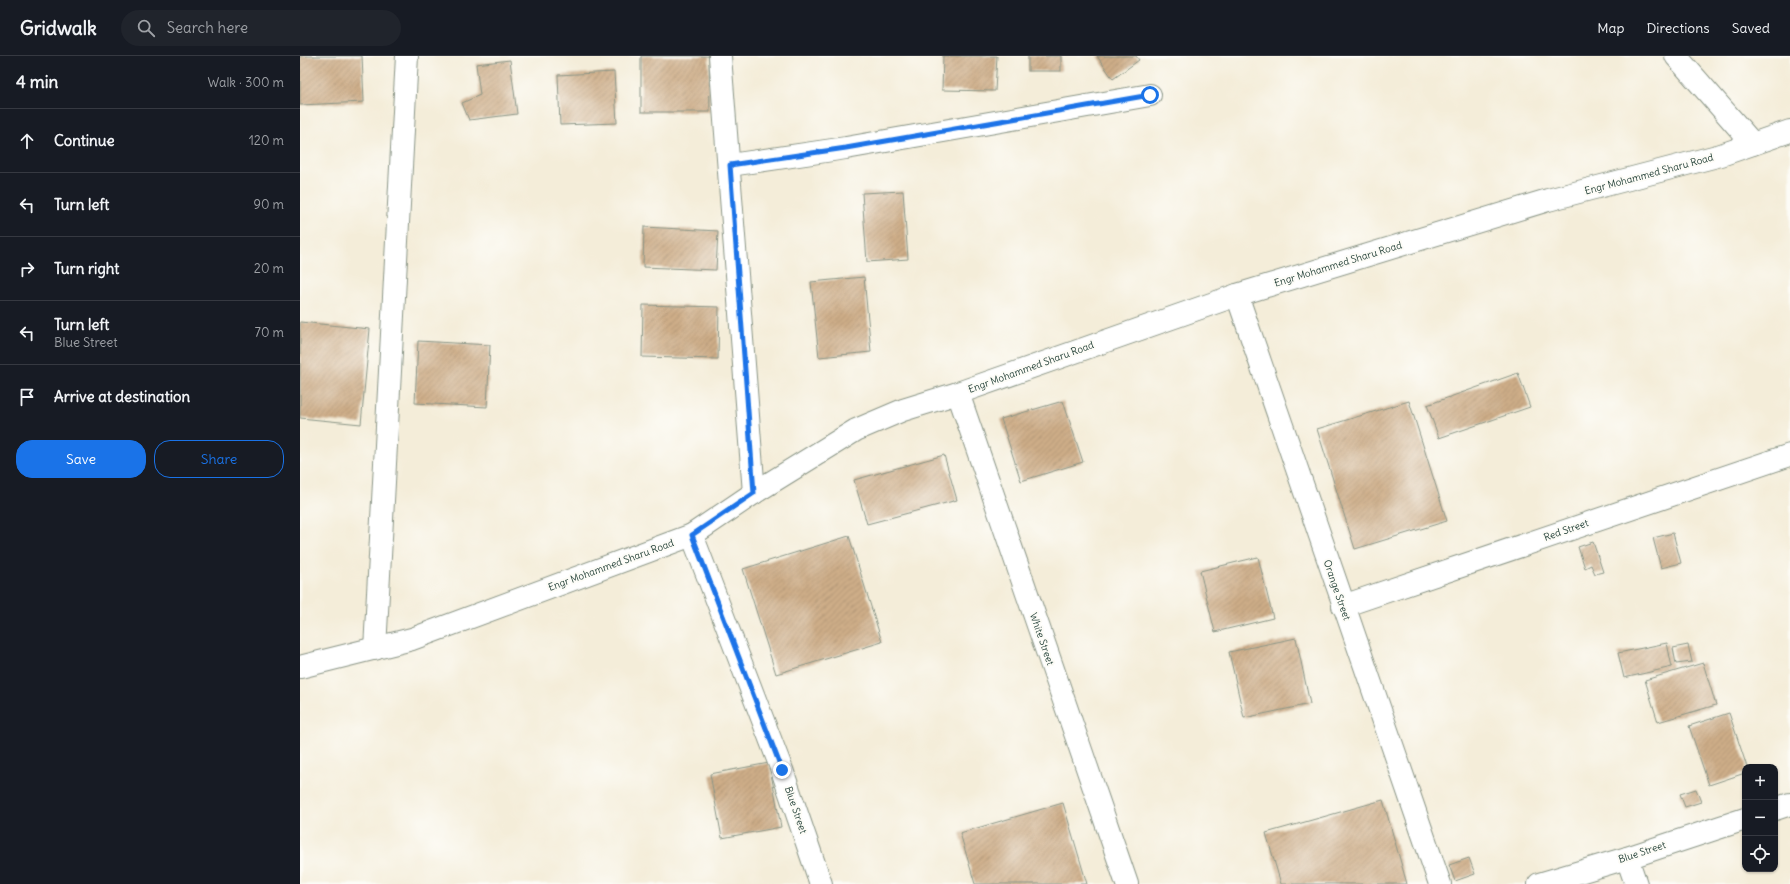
<!DOCTYPE html>
<meta charset="utf-8">
<style>
:root{--surface:#171b24;--page:#20242c;--text:#f1f3f6;--muted:#9ea1a6;--line:#363941;--accent:#1a73e8}
body{margin:0;font-family:Delius,sans-serif;background:var(--page);color:var(--text)}
.controls{position:absolute;right:12px;bottom:12px;display:grid;overflow:hidden;border-radius:8px;box-shadow:0 1px 3px #0004}
.controls button{width:36px;height:36px;display:grid;place-items:center;padding:0;border:0;border-bottom:1px solid var(--line);background:var(--surface);color:var(--text);font:20px sans-serif}
.stop{position:absolute;width:12px;height:12px;margin:-9px;border:3px solid #1a73e8;border-radius:50%;background:#fff}
.stop.end{background:#1a73e8;border-color:#fff;box-shadow:0 1px 4px #0008}
.list{margin:0;padding:0;list-style:none}
h2{display:flex;justify-content:space-between;align-items:center;height:52px;margin:0;padding:0 16px;font-size:17px}
h2 small{font-size:13px;font-weight:400;color:var(--muted)}
.list li{display:grid;grid-template-columns:26px 1fr auto;gap:12px;align-items:center;box-sizing:border-box;height:64px;padding:0 16px;border-top:1px solid var(--line)}
.list b{display:block;font-size:15px;white-space:nowrap}
.list p{margin:0;font-size:13px;white-space:nowrap;color:var(--muted)}
.list em{font-size:13px;font-style:normal;color:var(--muted)}
.actions{display:flex;gap:8px;padding:12px 16px}
.actions a{flex:1;padding:9px 0;border:1px solid var(--accent);border-radius:16px;text-align:center;font-size:14px;color:var(--accent)}
.actions .main{background:var(--accent);color:#fff}
.icon{flex:none;width:22px;height:22px;fill:none;stroke:currentColor;stroke-width:2;stroke-linecap:round;stroke-linejoin:round}
.map{position:relative;flex:none;width:1490px;height:828px;overflow:hidden}
header{display:flex;align-items:center;gap:24px;box-sizing:border-box;height:56px;padding:0 20px;background:var(--surface);border-bottom:1px solid var(--line)}
header strong{font-size:19px}
nav{display:flex;gap:22px;margin-inline-start:auto;font-size:14px}
.search{width:280px;height:36px;background:var(--page);display:flex;align-items:center;gap:10px;box-sizing:border-box;padding:0 14px;border-radius:22px;color:var(--muted);font-size:15px}
main{display:flex}
aside{flex:1;background:var(--surface)}
.map>svg:first-child{display:block}
</style>
<header>
<strong>Gridwalk</strong>
<div class="search"><svg class="icon" aria-label="search" viewBox="0 0 24 24"><circle cx="10" cy="10" r="6"/><path d="M15 15l6 6"/></svg>Search here</div>
<nav><a>Map</a><a>Directions</a><a>Saved</a></nav>
</header>
<main>
<aside>
<h2>4 min<small>Walk · 300 m</small></h2>
<ul class="list">
<li><svg class="icon" aria-label="ahead" viewBox="0 0 24 24"><path d="M12 20V5M6 11l6-6 6 6"/></svg><div><b>Continue</b></div><em>120 m</em></li>
<li><svg class="icon" aria-label="left" viewBox="0 0 24 24"><path d="M17 20v-9H6M10 6l-5 5 5 5"/></svg><div><b>Turn left</b></div><em>90 m</em></li>
<li><svg class="icon" aria-label="right" viewBox="0 0 24 24"><path d="M7 20v-9h11M14 6l5 5-5 5"/></svg><div><b>Turn right</b></div><em>20 m</em></li>
<li><svg class="icon" aria-label="left" viewBox="0 0 24 24"><path d="M17 20v-9H6M10 6l-5 5 5 5"/></svg><div><b>Turn left</b><p>Blue Street</p></div><em>70 m</em></li>
<li><svg class="icon" aria-label="arrive" viewBox="0 0 24 24"><path d="M6 21V4h12l-3 4 3 4H6"/></svg><div><b>Arrive at destination</b></div></li>
</ul>
<div class="actions"><a class="main">Save</a><a>Share</a></div>
</aside>
<div class="map">
<svg width="1490" height="828" viewBox="0 0 1490 828">
<defs>
<pattern id="building-hatch" width="6" height="6" patternUnits="userSpaceOnUse"><rect width="6" height="6" fill="#cead88"/><path d="M-1 1l2-2M0 6l6-6M5 7l2-2" fill="none" stroke="#a78e70"/></pattern>
</defs>
<rect width="100%" height="100%" fill="#fdfcf7"/>
<filter id="ink" filterUnits="userSpaceOnUse"><feTurbulence type="fractalNoise" baseFrequency=".025" numOctaves="2"/><feDisplacementMap in="SourceGraphic" scale="8" xChannelSelector="R" yChannelSelector="G"/><feConvolveMatrix kernelMatrix="1 2 1 2 8 2 1 2 1" color-interpolation-filters="sRGB"/></filter>
<filter id="wash" filterUnits="userSpaceOnUse"><feTurbulence type="fractalNoise" baseFrequency=".012" numOctaves="4" result="noise"/><feDisplacementMap in="SourceGraphic" scale="16" xChannelSelector="R" yChannelSelector="G"/><feGaussianBlur stdDeviation="0.9" result="paint"/><feColorMatrix in="noise" values="0 0 0 0 0 0 0 0 0 0 0 0 0 0 0 0 0 1.4 0 .05"/><feComposite in="paint" operator="in"/></filter>
<g filter="url(#wash)">
<rect width="100%" height="100%" fill="#f4edd9"/>
<g id="blocks">
<g fill="url(#building-hatch)">
<polygon points="0,0 62,0 64,46 0,49"/>
<polygon points="341,0 409,0 410,56 341,56"/>
<polygon points="643,0 697,0 695,35 642,34"/>
<rect x="728" y="0" width="33" height="15"/>
<polygon points="797,0 836,0 839,4 813,23"/>
<polygon points="210,4 217,58 169,64 162,47 180,39 176,8"/>
<polygon points="314,16 317,67 260,69 258,19"/>
<polygon points="603,135 608,203 567,206 562,137"/>
<polygon points="344,171 418,175 416,214 343,211"/>
<polygon points="564,221 571,296 519,301 511,226"/>
<polygon points="343,249 419,251 418,303 342,301"/>
<polygon points="0,266 70,273 61,368 0,362"/>
<polygon points="118,285 190,289 187,351 115,347"/>
<polygon points="1218,317 1230,351 1139,382 1127,349"/>
<polygon points="763,345 783,406 721,425 701,363"/>
<polygon points="1109,345 1147,465 1055,493 1017,373"/>
<polygon points="644,399 657,444 567,468 554,424"/>
<polygon points="1373,477 1381,507 1361,512 1353,482"/>
<polygon points="549,480 582,586 476,618 443,513"/>
<polygon points="1293,486 1303,516 1295,518 1291,509 1285,512 1278,491"/>
<polygon points="958,501 973,562 915,576 900,515"/>
<polygon points="996,582 1010,648 944,662 929,596"/>
<polygon points="1367,587 1372,611 1324,622 1318,597"/>
<polygon points="1388,589 1392,606 1376,608 1373,592"/>
<polygon points="1403,607 1416,649 1358,666 1345,624"/>
<polygon points="1429,657 1447,711 1445,711 1445,717 1409,729 1389,670"/>
<polygon points="469,707 481,771 422,782 410,718"/>
<polygon points="1396,733 1401,746 1385,751 1380,738"/>
<polygon points="1083,744 1107,828 981,828 966,777"/>
<polygon points="763,747 787,828 675,828 660,777"/>
<polygon points="1169,802 1175,818 1155,825 1149,809"/>
</g>
</g>
</g>
<g filter="url(#ink)">
<use href="#blocks" fill-opacity="0" stroke="#8a9586" stroke-width="1"/>
<g fill="none" stroke-linecap="round" stroke-linejoin="round">
<defs>
<g id="minor">
<polyline points="420,0 454,437"/>
<polyline points="1376,0 1453,88"/>
<polyline points="430,109 546,92 850,39"/>
<polyline points="937,239 1140,828"/>
<polyline points="658,337 827,828"/>
<polyline points="392,479 482,714 521,828"/>
<polyline points="1043,550 1490,399"/>
<polyline points="75,593 107,0"/>
<polyline points="0,611 112,583 392,479 454,437 556,374 603,354 658,337 937,239 1248,144 1421,99 1490,75"/>
<polyline points="1475,753 1490,748"/>
<polyline points="1327,802 1336,828"/>
<polyline points="1239,828 1327,802 1445,763"/>
</g>
</defs>
<use href="#minor" stroke="#8a9586" stroke-width="24"/>
<use href="#minor" stroke="#fff" stroke-width="22"/>
</g>
</g>
<g fill="none" stroke-linecap="round" stroke-linejoin="round" filter="url(#ink)">
<polyline stroke="#1a73e8" stroke-width="5" points="482,714 392,479 454,437 430,109 546,92 850,39"/>
</g>
<g text-anchor="middle" dominant-baseline="central" stroke-width="4" stroke-linejoin="round" paint-order="stroke">
<g font-size="10" fill="#1f3d34" stroke="#fdfcf7">
<text transform="translate(1349 118) rotate(-15)">Engr Mohammed Sharu Road</text>
<text transform="translate(1038 208) rotate(-17)">Engr Mohammed Sharu Road</text>
<text transform="translate(731 311) rotate(-20)">Engr Mohammed Sharu Road</text>
<text transform="translate(1266 474) rotate(-19)">Red Street</text>
<text transform="translate(311 509) rotate(-20)">Engr Mohammed Sharu Road</text>
<text transform="translate(1037 534) rotate(71)">Orange Street</text>
<text transform="translate(742 583) rotate(71)">White Street</text>
<text transform="translate(496 754) rotate(71)">Blue Street</text>
<text transform="translate(1342 796) rotate(-18)">Blue Street</text>
</g>
</g>
</svg>
<div class="controls">
<button>+</button>
<button>−</button>
<button><svg class="icon" aria-label="locate" viewBox="0 0 24 24"><circle cx="12" cy="12" r="6"/><path d="M12 2v4M12 18v4M2 12h4M18 12h4"/></svg></button>
</div>
<div class="stop" style="left:850px;top:39px"></div>
<div class="stop end" style="left:482px;top:714px"></div>
</div>
</main>
